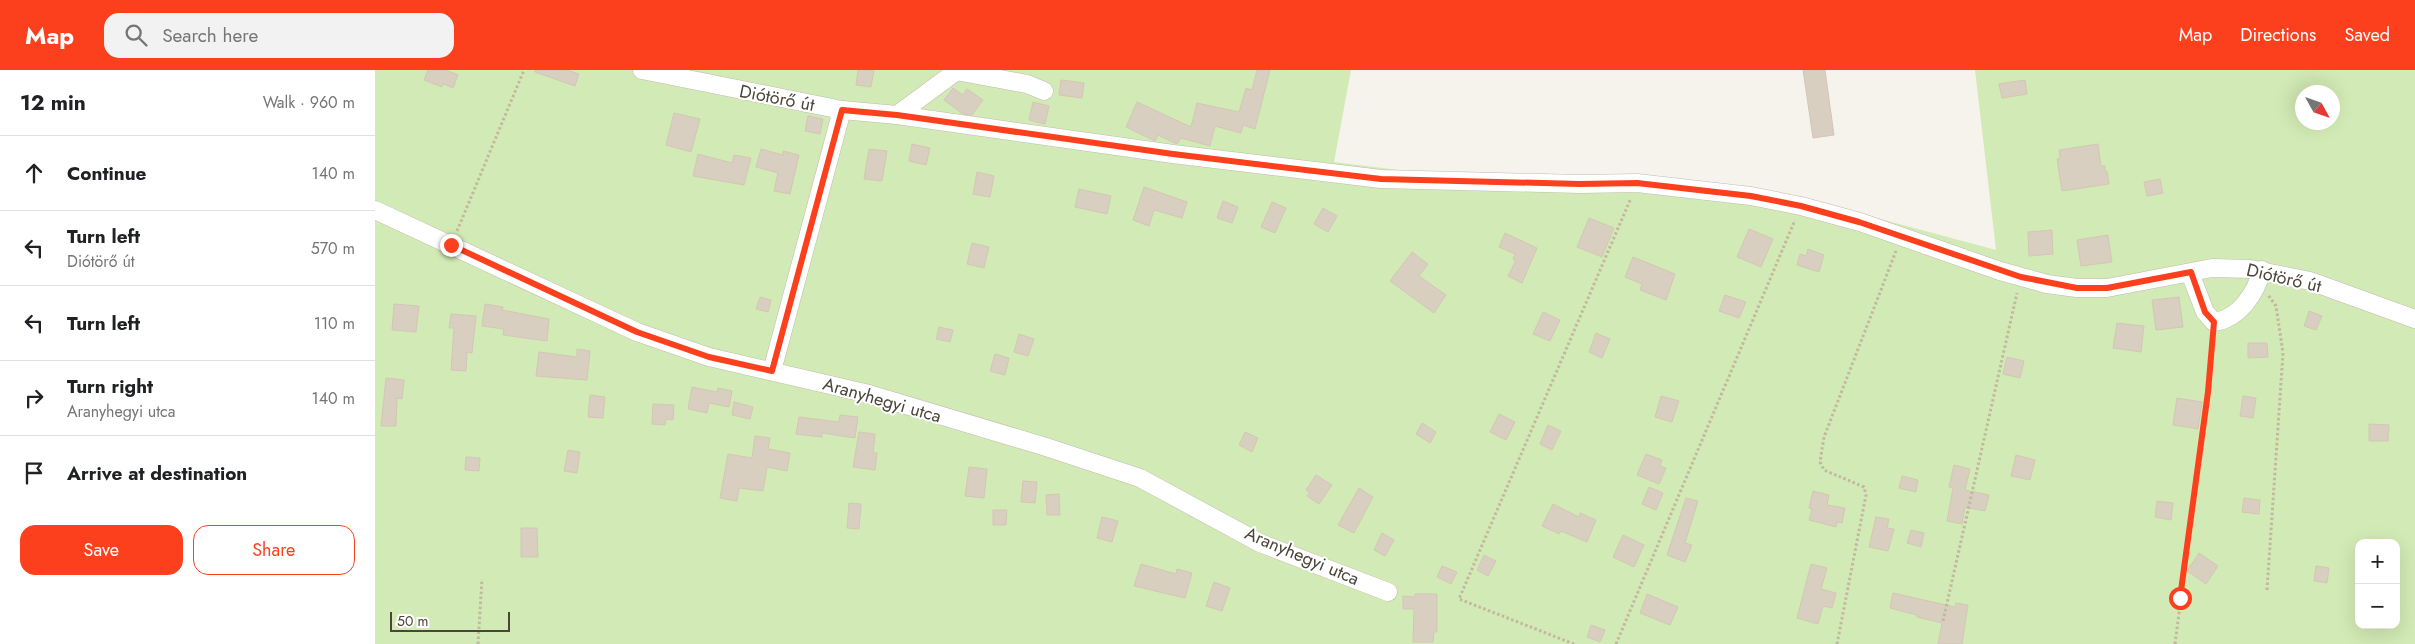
<!DOCTYPE html>
<meta charset="utf-8">
<style>
:root{--surface:#fff;--page:#f2f2f2;--text:#202124;--muted:#757577;--line:#e0e0e0;--accent:#fc3f1d}
body{margin:0;font-family:Jost,sans-serif;background:var(--page);color:var(--text)}
.controls{position:absolute;right:15px;bottom:15px;display:grid;overflow:hidden;border-radius:10px;box-shadow:0 5px 20px #0002}
.controls button{width:45px;height:45px;display:grid;place-items:center;padding:0;border:0;border-bottom:1px solid var(--line);background:var(--surface);color:var(--text);font:25px sans-serif}
.compass{position:absolute;left:1920px;top:15px;width:45px;height:45px;border-radius:50%;background:var(--surface);box-shadow:0 5px 20px #0002;rotate:130deg}
.scale{position:absolute;left:15px;bottom:12px;width:120px;box-sizing:border-box;padding-left:5px;border:2px solid #4b4439;border-top:0;font-size:14px;line-height:18px;white-space:nowrap;color:#4b4439;-webkit-text-stroke:4px #fff;paint-order:stroke}
.stop{position:absolute;width:15px;height:15px;margin:-11px;border:4px solid #fc3f1d;border-radius:50%;background:#fff}
.stop.end{background:#fc3f1d;border-color:#fff;box-shadow:0 1px 5px #0008}
.list{margin:0;padding:0;list-style:none}
h2{display:flex;justify-content:space-between;align-items:center;height:65px;margin:0;padding:0 20px;font-size:21px}
h2 small{font-size:16px;font-weight:400;color:var(--muted)}
.list li{display:grid;grid-template-columns:32px 1fr auto;gap:15px;align-items:center;box-sizing:border-box;height:75px;padding:0 20px;border-top:1px solid var(--line)}
.list b{display:block;font-size:19px;white-space:nowrap}
.list p{margin:0;font-size:16px;white-space:nowrap;color:var(--muted)}
.list em{font-size:16px;font-style:normal;color:var(--muted)}
.actions{display:flex;gap:10px;padding:15px 20px}
.actions a{flex:1;padding:11px 0;border:1px solid var(--accent);border-radius:15px;text-align:center;font-size:18px;color:var(--accent)}
.actions .main{background:var(--accent);color:#fff}
.icon{flex:none;width:28px;height:28px;fill:none;stroke:currentColor;stroke-width:2;stroke-linecap:round;stroke-linejoin:round}
.map{position:relative;flex:none;width:2040px;height:574px;overflow:hidden}
header{display:flex;align-items:center;gap:30px;box-sizing:border-box;height:70px;padding:0 25px;background:var(--accent);color:#fff}
header strong{font-size:24px}
nav{display:flex;gap:28px;margin-inline-start:auto;font-size:18px}
.search{width:350px;height:45px;background:var(--page);display:flex;align-items:center;gap:12px;box-sizing:border-box;padding:0 18px;border-radius:15px;color:var(--muted);font-size:19px}
main{display:flex}
aside{flex:1;background:var(--surface)}
.map>svg:first-child{display:block}
</style>
<header>
<strong>Map</strong>
<div class="search"><svg class="icon" aria-label="search" viewBox="0 0 24 24"><circle cx="10" cy="10" r="6"/><path d="M15 15l6 6"/></svg>Search here</div>
<nav><a>Map</a><a>Directions</a><a>Saved</a></nav>
</header>
<main>
<aside>
<h2>12 min<small>Walk · 960 m</small></h2>
<ul class="list">
<li><svg class="icon" aria-label="ahead" viewBox="0 0 24 24"><path d="M12 20V5M6 11l6-6 6 6"/></svg><div><b>Continue</b></div><em>140 m</em></li>
<li><svg class="icon" aria-label="left" viewBox="0 0 24 24"><path d="M17 20v-9H6M10 6l-5 5 5 5"/></svg><div><b>Turn left</b><p>Diótörő út</p></div><em>570 m</em></li>
<li><svg class="icon" aria-label="left" viewBox="0 0 24 24"><path d="M17 20v-9H6M10 6l-5 5 5 5"/></svg><div><b>Turn left</b></div><em>110 m</em></li>
<li><svg class="icon" aria-label="right" viewBox="0 0 24 24"><path d="M7 20v-9h11M14 6l5 5-5 5"/></svg><div><b>Turn right</b><p>Aranyhegyi utca</p></div><em>140 m</em></li>
<li><svg class="icon" aria-label="arrive" viewBox="0 0 24 24"><path d="M6 21V4h12l-3 4 3 4H6"/></svg><div><b>Arrive at destination</b></div></li>
</ul>
<div class="actions"><a class="main">Save</a><a>Share</a></div>
</aside>
<div class="map">
<svg width="2040" height="574" viewBox="0 0 2040 574">
<rect width="100%" height="100%" fill="#f6f3ec"/>
<path fill="#d2eab5" fill-rule="evenodd" d="M0,0h976l-17,92 145,18 125,-6 151,15 47,9 194,52 -21,-180h440v574h-2040zM1928,22h30v30h-30zM1984,473h37v82h-37z"/>
<g fill="#d8cfc1" stroke="#d3c7b4">
<polygon points="53,0 71,0 83,5 78,18 68,14 67,17 49,10"/>
<polygon points="160,0 192,0 204,4 200,16 160,2"/>
<polygon points="483,0 499,0 496,17 481,15"/>
<polygon points="882,0 895,0 880,59 868,55 866,63 840,56 835,76 806,68 802,74 783,65 780,71 751,57 762,32 816,57 822,33 864,42 871,18 877,20"/>
<polygon points="1428,0 1450,0 1459,65 1438,68"/>
<polygon points="686,10 709,13 707,28 684,25"/>
<polygon points="1650,10 1652,24 1627,28 1624,14"/>
<polygon points="578,18 588,25 592,19 608,30 597,45 588,44 569,30"/>
<polygon points="658,32 674,36 670,54 654,50"/>
<polygon points="299,43 325,49 316,82 291,75"/>
<polygon points="433,46 448,49 445,64 430,61"/>
<polygon points="537,74 555,78 551,95 534,91"/>
<polygon points="1723,74 1726,96 1730,96 1730,101 1732,101 1734,114 1687,121 1682,89 1685,88 1684,80"/>
<polygon points="386,79 408,85 408,81 424,85 415,124 399,121 403,103 381,97"/>
<polygon points="494,79 512,81 507,111 489,109"/>
<polygon points="323,84 357,93 359,85 376,88 369,115 318,106"/>
<polygon points="602,102 619,106 615,127 598,124"/>
<polygon points="1785,109 1788,123 1772,126 1769,112"/>
<polygon points="769,117 812,132 807,148 779,140 774,156 758,150"/>
<polygon points="704,119 736,126 732,144 700,137"/>
<polygon points="848,131 863,137 857,153 842,148"/>
<polygon points="897,132 911,138 900,163 886,157"/>
<polygon points="948,138 962,146 953,162 939,154"/>
<polygon points="1214,148 1239,158 1227,187 1202,177"/>
<polygon points="1374,159 1398,169 1386,197 1362,187"/>
<polygon points="1677,160 1678,184 1654,186 1653,162"/>
<polygon points="1130,163 1162,178 1147,213 1133,206 1141,190 1138,189 1140,184 1124,177"/>
<polygon points="1733,165 1737,192 1706,196 1702,170"/>
<polygon points="597,173 614,177 609,198 592,194"/>
<polygon points="1433,179 1449,185 1444,202 1422,195 1425,184 1431,186"/>
<polygon points="1037,182 1053,194 1044,206 1071,225 1059,243 1015,211"/>
<polygon points="1258,187 1300,204 1291,230 1265,220 1267,214 1250,207"/>
<polygon points="1350,225 1371,232 1364,248 1344,241"/>
<polygon points="385,227 396,230 393,242 381,239"/>
<polygon points="1804,227 1808,257 1781,260 1777,230"/>
<polygon points="19,234 44,236 41,262 17,260"/>
<polygon points="110,234 128,237 127,240 174,249 172,271 128,265 129,259 107,256"/>
<polygon points="1934,241 1947,246 1941,260 1929,256"/>
<polygon points="1168,242 1185,250 1175,271 1158,264"/>
<polygon points="76,244 101,246 97,283 92,282 91,301 76,300 79,258 74,258"/>
<polygon points="1742,253 1769,256 1766,282 1738,278"/>
<polygon points="564,257 578,260 575,272 561,269"/>
<polygon points="1221,263 1235,269 1227,288 1214,282"/>
<polygon points="644,264 659,269 653,286 639,282"/>
<polygon points="1873,273 1892,273 1893,287 1873,288"/>
<polygon points="202,279 215,281 212,310 161,306 164,282 202,287"/>
<polygon points="620,284 634,288 630,305 615,301"/>
<polygon points="1632,287 1649,291 1645,308 1628,304"/>
<polygon points="11,308 29,310 27,329 22,328 21,356 6,356"/>
<polygon points="317,317 342,322 343,318 357,321 354,337 334,333 332,343 313,339"/>
<polygon points="215,325 230,327 228,348 213,347"/>
<polygon points="1286,326 1304,331 1297,352 1280,347"/>
<polygon points="1868,326 1881,328 1878,348 1865,346"/>
<polygon points="1802,328 1827,332 1823,359 1798,355"/>
<polygon points="359,332 378,337 375,349 357,345"/>
<polygon points="278,334 299,335 298,350 291,349 290,355 277,354"/>
<polygon points="1124,344 1140,352 1131,370 1115,362"/>
<polygon points="465,345 483,347 480,368 447,363 447,367 421,364 424,347 464,352"/>
<polygon points="1047,353 1061,362 1055,373 1041,364"/>
<polygon points="1994,354 2014,355 2013,371 1994,371"/>
<polygon points="1173,355 1186,361 1177,380 1165,374"/>
<polygon points="484,362 500,364 498,383 502,383 500,400 478,397"/>
<polygon points="870,362 883,368 877,382 864,375"/>
<polygon points="380,366 395,368 393,379 415,383 412,401 392,397 388,421 364,418 362,431 345,428 353,384 377,388"/>
<polygon points="193,380 205,382 202,403 189,401"/>
<polygon points="1271,384 1287,390 1285,396 1291,398 1284,414 1262,405"/>
<polygon points="1641,385 1660,390 1655,410 1636,406"/>
<polygon points="91,387 105,388 104,401 90,400"/>
<polygon points="1579,395 1595,399 1590,420 1614,425 1610,441 1590,437 1587,454 1572,451 1578,418 1574,417"/>
<polygon points="594,397 612,399 609,428 590,426"/>
<polygon points="941,405 957,415 944,434 932,426 935,422 931,420"/>
<polygon points="1527,406 1543,410 1541,422 1524,418"/>
<polygon points="648,411 662,412 660,433 646,432"/>
<polygon points="1274,417 1288,423 1281,440 1267,434"/>
<polygon points="984,418 998,427 979,463 963,455"/>
<polygon points="1438,421 1454,425 1452,435 1470,438 1467,453 1462,452 1461,457 1434,450 1437,439 1434,438"/>
<polygon points="684,424 685,445 672,445 671,425"/>
<polygon points="1311,428 1323,431 1310,473 1317,475 1310,492 1292,485"/>
<polygon points="1869,428 1885,430 1884,444 1867,442"/>
<polygon points="1782,431 1798,433 1796,450 1780,447"/>
<polygon points="474,433 486,434 484,459 472,458"/>
<polygon points="1178,434 1204,447 1205,443 1221,450 1212,472 1186,461 1184,464 1167,456"/>
<polygon points="618,440 632,440 631,455 618,455"/>
<polygon points="727,447 743,451 737,472 722,468"/>
<polygon points="1501,447 1514,449 1512,458 1519,459 1513,481 1494,477"/>
<polygon points="146,458 162,458 163,487 146,487"/>
<polygon points="1536,460 1549,463 1546,477 1532,473"/>
<polygon points="1007,463 1019,470 1010,486 999,480"/>
<polygon points="1248,465 1269,475 1259,497 1238,487"/>
<polygon points="1824,483 1843,496 1831,514 1812,501"/>
<polygon points="1109,485 1121,491 1113,506 1102,500"/>
<polygon points="766,494 801,504 802,499 817,503 810,528 759,516"/>
<polygon points="1436,494 1452,498 1446,519 1461,523 1457,538 1448,536 1443,554 1422,548"/>
<polygon points="1067,496 1082,502 1076,514 1062,507"/>
<polygon points="1941,496 1954,498 1952,513 1939,511"/>
<polygon points="839,512 855,518 847,541 831,536"/>
<polygon points="1518,523 1580,537 1581,533 1593,535 1587,574 1563,574 1567,553 1542,547 1542,545 1515,538"/>
<polygon points="1040,524 1062,524 1062,562 1059,562 1058,572 1038,572 1039,539 1028,539 1028,526 1040,527"/>
<polygon points="1272,524 1303,537 1295,555 1265,543"/>
<polygon points="1216,555 1230,560 1225,572 1212,567"/>
</g>
<g fill="none" stroke-linecap="round" stroke-linejoin="round">
<defs>
<g id="minor">
<polyline points="267,0 467,40 522,45 798,84 1006,109 1205,114 1262,113 1376,126 1426,136 1485,152 1625,201 1672,214 1702,218 1732,218 1837,198 1875,199 1935,211 2040,249"/>
<polyline points="581,1 652,14 669,21"/>
<polyline points="522,45 583,0"/>
<polyline points="0,140 262,262 334,287 494,324 668,376 765,408 885,473 1013,522"/>
<path d="M1815,203l15,39 9,10c25,-3 42,-29 48,-52"/>
<polyline points="397,301 467,40"/>
</g>
</defs>
<use href="#minor" stroke="#c2bbae" stroke-width="19"/>
<g stroke="#c4b79f" stroke-width="3" stroke-dasharray="2.5 2.5" stroke-linecap="butt">
<polyline points="82,161 149,0"/>
<polyline points="1892,520 1908,283 1901,236 1893,225"/>
<polyline points="1568,551 1642,223"/>
<polyline points="103,574 107,509"/>
<polyline points="1199,574 1084,529 1256,128"/>
<polyline points="1241,574 1420,150"/>
<polyline points="1462,574 1491,425 1489,417 1449,400 1445,392 1449,367 1521,181"/>
<polyline points="1800,574 1833,322 1837,268"/>
</g>
<use href="#minor" stroke="#fff" stroke-width="18"/>
</g>
<g fill="none" stroke-linecap="round" stroke-linejoin="round">
<polyline stroke="#fc3f1d" stroke-width="6" points="76,175 262,262 334,287 397,301 467,40 522,45 798,84 1006,109 1205,114 1262,113 1376,126 1426,136 1484,152 1646,207 1702,218 1732,218 1816,202 1830,242 1839,252 1833,322 1805,528"/>
</g>
<g text-anchor="middle" dominant-baseline="central" stroke-width="4" stroke-linejoin="round" paint-order="stroke">
<g font-size="18" fill="#4b4439" stroke="#fff">
<text transform="translate(402 28) rotate(11)">Diótörő út</text>
<text transform="translate(1909 208) rotate(13)">Diótörő út</text>
<text transform="translate(507 330) rotate(16)">Aranyhegyi utca</text>
<text transform="translate(927 486) rotate(23)">Aranyhegyi utca</text>
</g>
</g>
</svg>
<div class="controls">
<button>+</button>
<button>−</button>
</div>
<svg class="compass" viewBox="-18 -18 36 36"><path d="M0-13l5 13h-10z" fill="#e53935"/><path d="M0 13l5-13h-10z" fill="#757577"/></svg>
<div class="scale">50 m</div>
<div class="stop" style="left:1805px;top:528px"></div>
<div class="stop end" style="left:76px;top:175px"></div>
</div>
</main>
